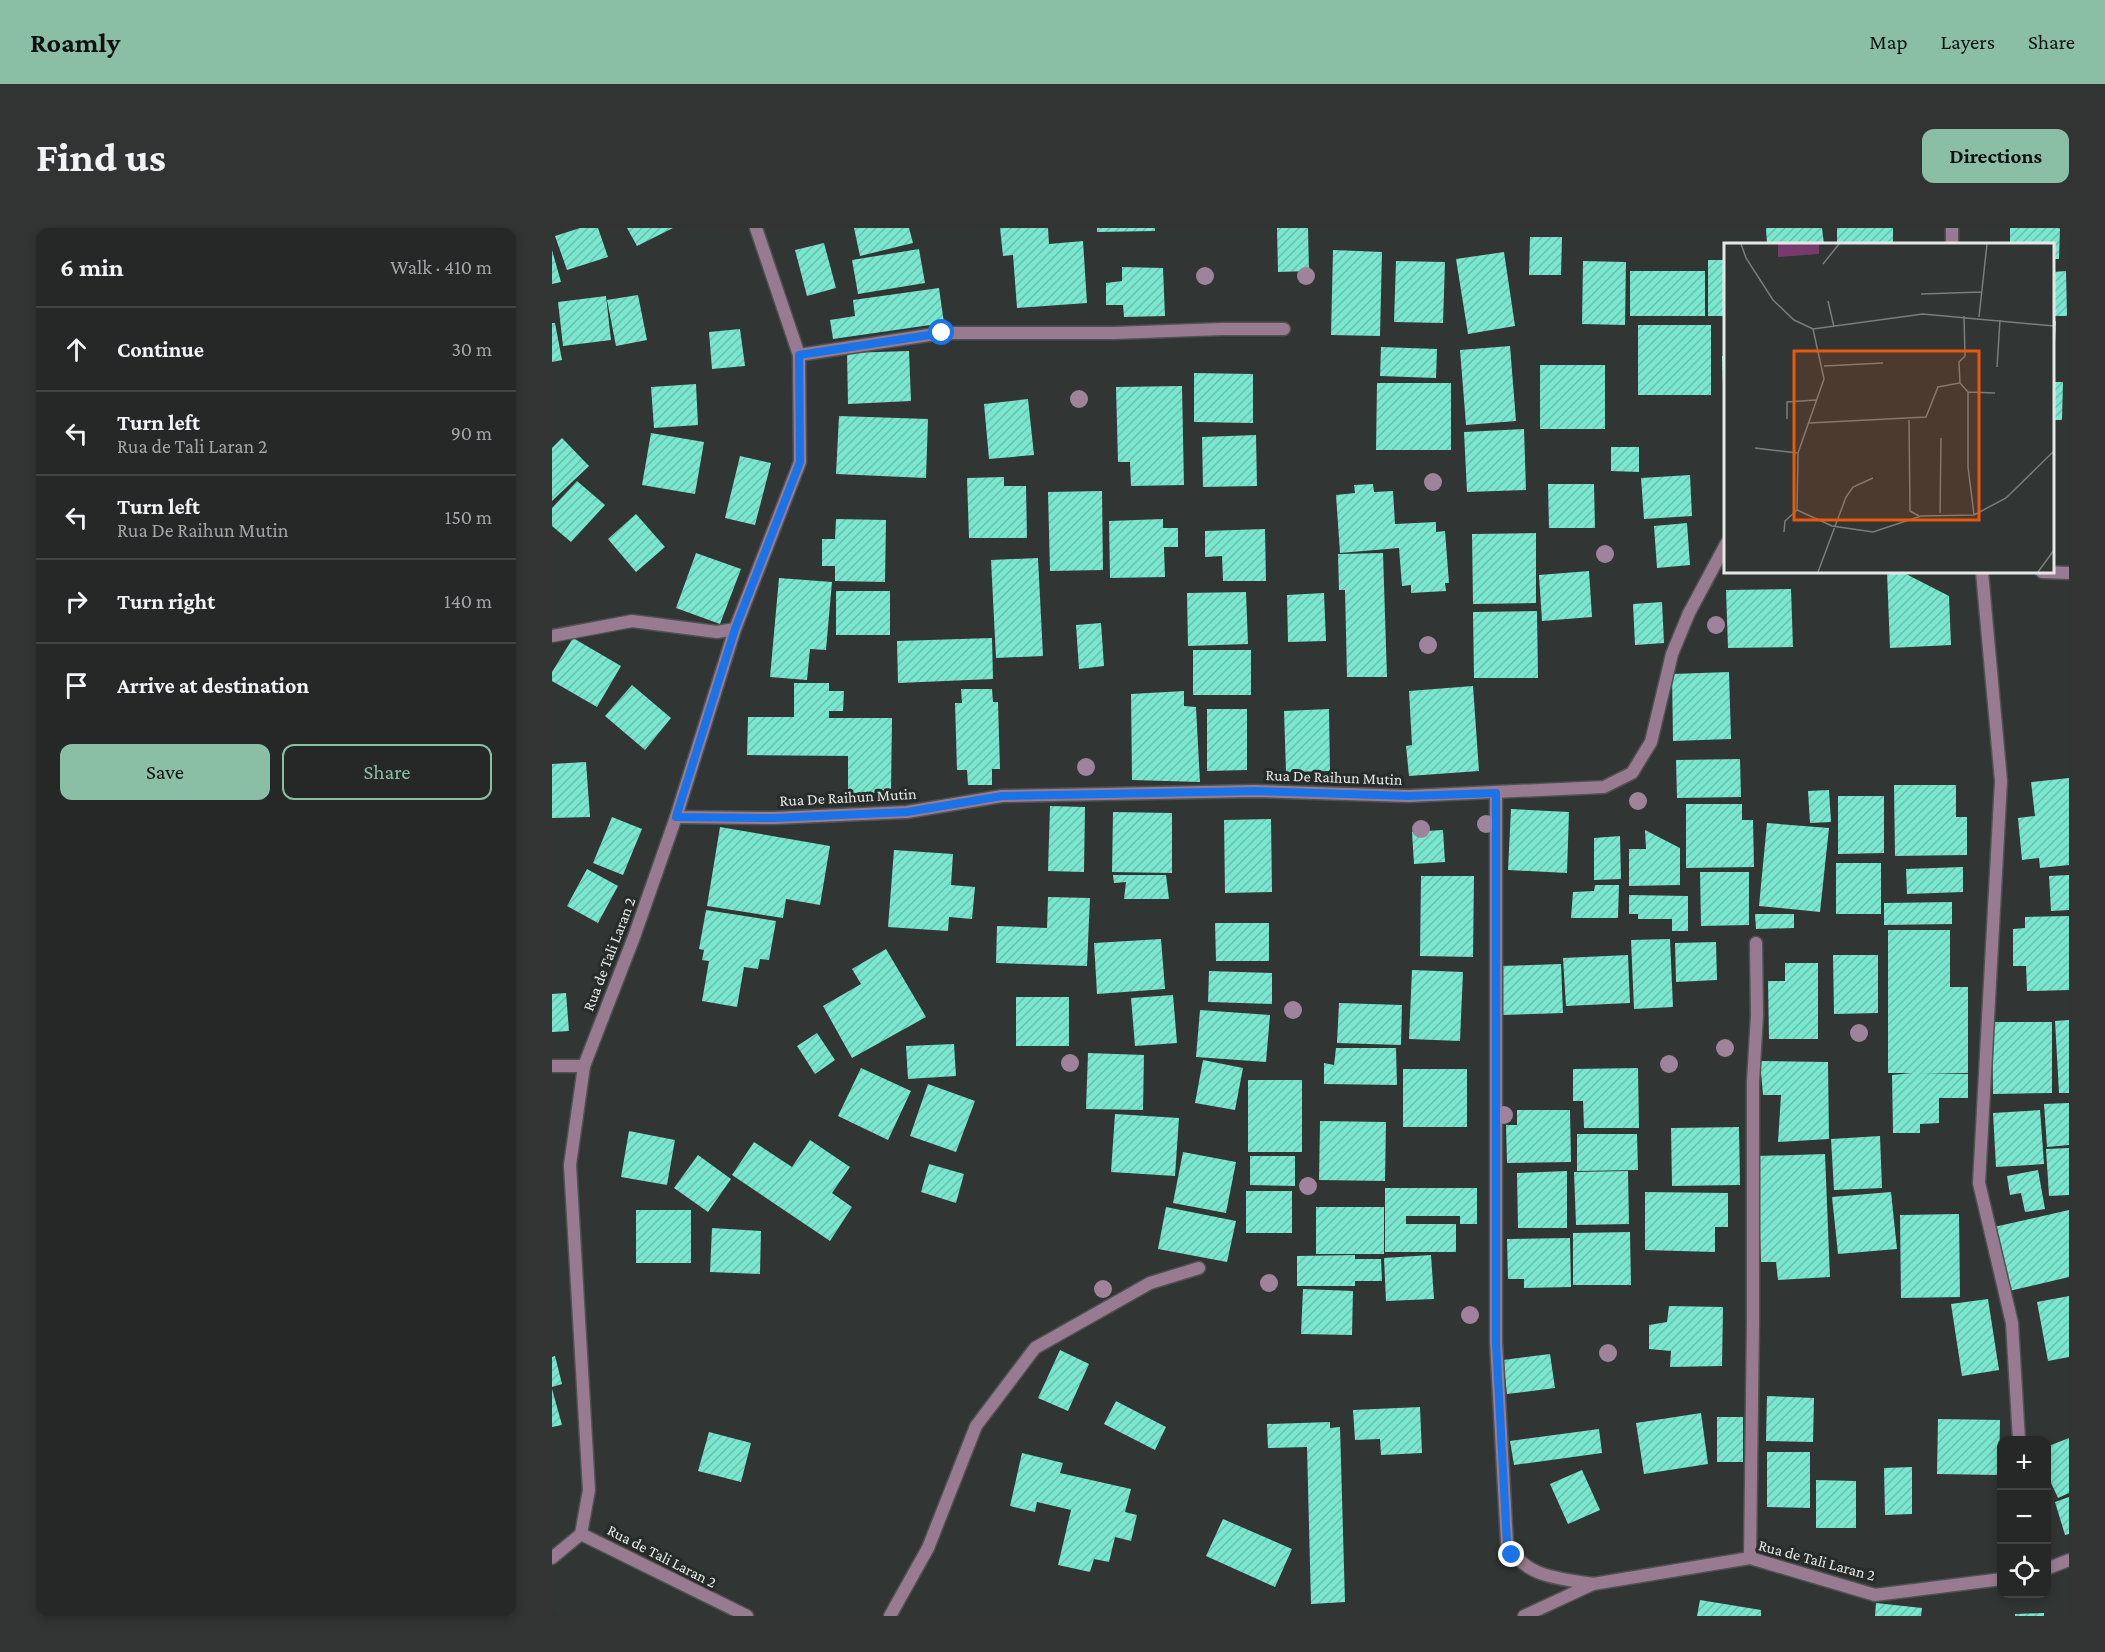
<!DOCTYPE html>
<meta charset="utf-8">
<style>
:root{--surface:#252827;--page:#313433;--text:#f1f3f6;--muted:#a3a6a7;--line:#424444;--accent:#8abfa5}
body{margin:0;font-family:"Crimson Pro",serif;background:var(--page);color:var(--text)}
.controls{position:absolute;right:18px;bottom:18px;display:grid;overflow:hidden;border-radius:12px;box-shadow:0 3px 9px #0003}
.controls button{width:54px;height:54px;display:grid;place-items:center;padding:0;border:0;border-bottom:2px solid var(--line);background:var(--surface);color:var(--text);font:30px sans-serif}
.stop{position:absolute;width:18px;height:18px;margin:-14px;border:4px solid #1a73e8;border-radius:50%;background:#fff}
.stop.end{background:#1a73e8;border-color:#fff;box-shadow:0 2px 6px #0008}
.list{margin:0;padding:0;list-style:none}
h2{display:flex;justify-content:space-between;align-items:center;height:78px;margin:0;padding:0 24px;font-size:26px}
h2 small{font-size:20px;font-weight:400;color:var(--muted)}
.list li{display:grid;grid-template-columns:39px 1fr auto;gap:18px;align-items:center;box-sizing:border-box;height:84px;padding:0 24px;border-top:2px solid var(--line)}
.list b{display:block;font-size:22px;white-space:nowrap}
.list p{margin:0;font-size:20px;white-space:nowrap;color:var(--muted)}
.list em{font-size:20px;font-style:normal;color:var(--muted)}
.actions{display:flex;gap:12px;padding:18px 24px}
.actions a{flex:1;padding:14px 0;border:2px solid var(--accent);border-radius:12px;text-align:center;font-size:21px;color:var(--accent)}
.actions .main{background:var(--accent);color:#111}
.icon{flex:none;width:33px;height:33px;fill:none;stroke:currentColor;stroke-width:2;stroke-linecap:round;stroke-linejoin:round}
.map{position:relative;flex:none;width:1517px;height:1388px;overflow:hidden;border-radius:12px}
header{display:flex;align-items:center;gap:36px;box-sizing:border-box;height:84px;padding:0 30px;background:var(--accent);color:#111}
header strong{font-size:28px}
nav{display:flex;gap:33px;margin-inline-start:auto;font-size:21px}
.intro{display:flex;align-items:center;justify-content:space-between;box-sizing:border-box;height:144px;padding:0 36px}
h1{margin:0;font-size:42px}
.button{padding:15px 27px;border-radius:12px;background:var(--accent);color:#111;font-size:21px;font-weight:700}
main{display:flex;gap:36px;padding:0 36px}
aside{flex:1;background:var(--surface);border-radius:12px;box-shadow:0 3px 9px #0003}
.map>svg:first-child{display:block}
</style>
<header>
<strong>Roamly</strong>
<nav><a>Map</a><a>Layers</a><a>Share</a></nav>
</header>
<div class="intro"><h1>Find us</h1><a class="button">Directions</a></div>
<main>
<aside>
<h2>6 min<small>Walk · 410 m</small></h2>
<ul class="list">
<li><svg class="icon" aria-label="ahead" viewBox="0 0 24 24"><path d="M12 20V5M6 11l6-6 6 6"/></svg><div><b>Continue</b></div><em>30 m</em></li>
<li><svg class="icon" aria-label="left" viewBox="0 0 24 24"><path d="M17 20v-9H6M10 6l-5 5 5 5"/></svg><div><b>Turn left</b><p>Rua de Tali Laran 2</p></div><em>90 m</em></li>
<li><svg class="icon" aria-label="left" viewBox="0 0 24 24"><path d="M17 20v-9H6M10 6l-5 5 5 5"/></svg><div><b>Turn left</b><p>Rua De Raihun Mutin</p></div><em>150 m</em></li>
<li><svg class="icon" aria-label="right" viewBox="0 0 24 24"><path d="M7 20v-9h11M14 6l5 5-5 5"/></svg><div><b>Turn right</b></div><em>140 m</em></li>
<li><svg class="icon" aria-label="arrive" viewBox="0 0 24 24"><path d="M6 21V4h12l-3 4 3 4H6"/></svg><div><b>Arrive at destination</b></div></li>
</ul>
<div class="actions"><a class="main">Save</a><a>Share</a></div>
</aside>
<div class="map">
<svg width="1517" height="1388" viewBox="0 0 1517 1388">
<defs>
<pattern id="building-hatch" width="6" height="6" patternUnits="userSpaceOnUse" patternTransform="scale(1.5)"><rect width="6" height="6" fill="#79e6ce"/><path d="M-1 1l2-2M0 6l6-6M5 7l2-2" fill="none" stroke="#6cbeac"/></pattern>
</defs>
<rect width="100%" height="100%" fill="#313534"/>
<g fill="url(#building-hatch)">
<polygon points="28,0 46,0 56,29 15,42 3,8"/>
<polygon points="75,0 121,0 85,18"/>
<polygon points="302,0 357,0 361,15 308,28"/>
<polygon points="448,0 496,0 497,16 531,13 535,75 465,80 461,27 451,28"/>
<polygon points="545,0 603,0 603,3 545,4"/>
<polygon points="725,0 756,0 757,43 726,44"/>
<polygon points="1214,0 1270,0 1272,16 1215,16"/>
<rect x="1285" y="0" width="56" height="16"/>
<polygon points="1458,0 1508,0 1507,31 1500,31 1500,16 1458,16"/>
<polygon points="978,9 1010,9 1009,47 977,47"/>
<polygon points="272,15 284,60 255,68 243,22"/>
<polygon points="367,21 373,55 306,66 300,32"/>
<polygon points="0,22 9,54 0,56"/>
<polygon points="781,22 830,24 828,108 779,107"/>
<polygon points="952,24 963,98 916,106 904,31"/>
<rect x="1156" y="32" width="18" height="56"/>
<polygon points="844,33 893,34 891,95 842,94"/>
<polygon points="1031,33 1074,34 1073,97 1030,96"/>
<polygon points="570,39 611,40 613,88 572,89 571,77 554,77 554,55 570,53"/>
<rect x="1078" y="43" width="75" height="45"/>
<polygon points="1514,43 1515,88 1500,88 1500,44"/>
<polygon points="387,60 392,95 281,111 278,92 303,88 301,72"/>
<polygon points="86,67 95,112 64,118 55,72"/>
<polygon points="54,68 59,112 11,118 6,74"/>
<polygon points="1500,93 1504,93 1502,136 1500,136"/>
<polygon points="0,95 3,95 10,132 0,134"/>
<rect x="1086" y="97" width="73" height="70"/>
<polygon points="188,101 193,138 160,141 157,104"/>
<polygon points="958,118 964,193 914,197 908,122"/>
<polygon points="829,119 885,121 884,150 828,148"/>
<polygon points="357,123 359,173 296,176 295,125"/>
<polygon points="1170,128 1174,128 1174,188 1172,188"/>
<rect x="988" y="137" width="65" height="64"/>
<polygon points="642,145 701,146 701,195 642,194"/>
<polygon points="1500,154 1511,154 1510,192 1500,192"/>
<polygon points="825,155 899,155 899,222 824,222"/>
<polygon points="144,156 146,197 102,200 99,159"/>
<polygon points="630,158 632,257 579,258 578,234 566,234 564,159"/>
<polygon points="476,171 482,227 437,231 432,176"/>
<polygon points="287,188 376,191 374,250 284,246"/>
<polygon points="972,201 974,262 915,264 912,204"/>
<polygon points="99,205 152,214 143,266 90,257"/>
<polygon points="704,207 705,258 651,259 650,209"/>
<polygon points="10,210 37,238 0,273 0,220"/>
<polygon points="1059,219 1087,219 1087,244 1059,243"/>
<polygon points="188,228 219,235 203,297 173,290"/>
<polygon points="1138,247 1140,288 1092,291 1089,250"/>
<polygon points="452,249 452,258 474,258 475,310 417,310 415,250"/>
<polygon points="25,253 53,277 19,314 0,298 0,280"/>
<polygon points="821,256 822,264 841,263 843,296 884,294 884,304 893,303 897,355 893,355 894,363 859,365 859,357 850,358 847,320 788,325 784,267 803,265 802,257"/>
<polygon points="996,256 1042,256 1043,300 997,300"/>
<polygon points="550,263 551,342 498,343 496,264"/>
<polygon points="84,286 113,319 84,344 56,311"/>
<polygon points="284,291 334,292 333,354 283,353 283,338 270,338 270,311 283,311"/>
<polygon points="611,291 611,300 626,300 626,319 612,319 613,349 558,350 557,293"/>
<polygon points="1135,295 1138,337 1105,340 1102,298"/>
<polygon points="713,301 714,353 671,353 670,328 653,329 653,303"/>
<polygon points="984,305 984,375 921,376 920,306"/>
<polygon points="144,325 189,341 168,396 124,380"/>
<polygon points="831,325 835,449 795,449 793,362 787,362 786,326"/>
<polygon points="486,330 491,428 444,430 439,332"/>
<polygon points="1037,343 1040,389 990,393 987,347"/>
<polygon points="1335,344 1350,344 1397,368 1399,417 1338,420"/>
<polygon points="227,350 280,354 274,422 258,421 255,452 218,449"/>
<polygon points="1239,361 1241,419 1176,420 1174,362"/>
<rect x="284" y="363" width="54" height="44"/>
<polygon points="694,364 696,416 636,418 635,365"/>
<polygon points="772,365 774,413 736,414 735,367"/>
<polygon points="1110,374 1112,415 1083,417 1081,376"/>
<polygon points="985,383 986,450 922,450 921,384"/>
<polygon points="549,395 552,438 527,441 524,397"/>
<polygon points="21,410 69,438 45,479 0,453 0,444"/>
<polygon points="440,410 441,451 346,455 345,413"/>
<rect x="641" y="422" width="58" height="45"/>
<polygon points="1177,444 1179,511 1121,513 1120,446"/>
<polygon points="242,455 277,455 277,463 292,463 291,483 277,483 277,490 340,490 339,565 296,565 296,528 195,527 196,489 242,489"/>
<polygon points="80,457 119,490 93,522 53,488"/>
<polygon points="921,458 927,543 857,548 854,518 860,517 857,463"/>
<polygon points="409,461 440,461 441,474 446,474 448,541 440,541 440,557 416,557 415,542 405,542 403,475 410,475"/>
<polygon points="632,463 632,478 644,479 648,554 580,552 579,466"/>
<polygon points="655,481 695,481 695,542 655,543"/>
<polygon points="777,481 778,543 734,544 732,483"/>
<polygon points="1188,531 1189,569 1125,570 1124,532"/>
<polygon points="34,534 38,589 0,590 0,536"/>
<polygon points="1517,550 1517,637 1488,640 1487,630 1470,632 1466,590 1483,588 1479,554"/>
<polygon points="1342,557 1404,557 1404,589 1415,589 1415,627 1343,628"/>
<polygon points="1277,562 1279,594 1258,595 1256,563"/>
<polygon points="1286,568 1332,568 1332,625 1286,626"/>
<polygon points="1134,576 1190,576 1190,592 1201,592 1202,639 1134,640"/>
<polygon points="498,578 533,579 532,644 496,643"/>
<polygon points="959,581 1017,584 1015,645 956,642"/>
<polygon points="561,584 620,585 620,645 560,644"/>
<polygon points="60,589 90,601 71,647 41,635"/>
<polygon points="719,591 720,664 673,665 672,592"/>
<polygon points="1215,595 1277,600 1268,684 1207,678"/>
<polygon points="168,599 278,618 268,677 234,671 231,690 155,678"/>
<polygon points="891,602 893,634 862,636 860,604"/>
<polygon points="1093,602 1128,620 1128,657 1077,658 1077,621 1094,621"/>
<polygon points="1068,608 1069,651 1042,652 1042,610"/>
<polygon points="342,622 401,626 399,657 423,659 420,691 397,689 396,703 336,699"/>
<rect x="1284" y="635" width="45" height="51"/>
<polygon points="1411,639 1411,664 1355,666 1354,641"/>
<polygon points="35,641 66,658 46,695 15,678"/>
<polygon points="1148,644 1197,644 1197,697 1149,698"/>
<polygon points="561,647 614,647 617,671 572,671 574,654 562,655"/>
<polygon points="1517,647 1517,682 1499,683 1497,648"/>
<polygon points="869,648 922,648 921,729 868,728"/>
<polygon points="1043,657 1067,657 1066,690 1019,690 1021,664 1042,663"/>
<polygon points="1077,667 1136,668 1136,703 1120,703 1120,691 1086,691 1086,686 1077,686"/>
<polygon points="496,669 538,670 535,738 444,735 445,698 495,700"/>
<polygon points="1400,674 1400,696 1332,697 1332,675"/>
<polygon points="154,682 224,693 217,732 208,731 206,741 192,739 185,779 150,773 157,733 150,732 152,722 147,721"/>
<polygon points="1203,686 1242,686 1242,700 1204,701"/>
<polygon points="1517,688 1517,762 1475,763 1474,738 1461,738 1461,701 1473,700 1473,689"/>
<polygon points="663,695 717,695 717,733 664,733"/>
<polygon points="1336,702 1398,702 1398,759 1416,759 1416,845 1370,845 1416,846 1416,870 1387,870 1387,895 1368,896 1368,905 1341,905 1340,847 1360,845 1336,845"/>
<polygon points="609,711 613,761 545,766 542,715"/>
<polygon points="1118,711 1121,779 1082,781 1079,712"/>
<polygon points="1164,714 1165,752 1124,754 1123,715"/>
<polygon points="334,721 374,789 300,830 271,778 309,756 300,741"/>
<polygon points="1076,727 1078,775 1014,778 1011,730"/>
<polygon points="1281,727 1326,727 1326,785 1282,786"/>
<polygon points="1233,735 1266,735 1266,811 1217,811 1216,753 1233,753"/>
<polygon points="1009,736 1011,785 950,787 948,738"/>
<polygon points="860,742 911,744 908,813 857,811"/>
<polygon points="657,743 720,745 720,776 656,774"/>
<polygon points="14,765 17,803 0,804 0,766"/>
<polygon points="621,767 625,815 583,818 579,770"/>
<rect x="464" y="769" width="53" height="49"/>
<polygon points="787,775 850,777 849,817 785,815"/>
<polygon points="648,782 718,787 714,834 644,829"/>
<polygon points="1517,792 1517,865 1507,865 1503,793"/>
<polygon points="1440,794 1500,794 1500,865 1441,866"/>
<polygon points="265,805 283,832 263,846 245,818"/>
<polygon points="402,816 404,848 356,851 354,818"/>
<polygon points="784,820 844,820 845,857 772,856 772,835 782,837"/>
<polygon points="536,825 592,827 591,882 534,881"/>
<polygon points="651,832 691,840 683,882 643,875"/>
<polygon points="1208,833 1276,834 1277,911 1226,914 1229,867 1211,867"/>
<polygon points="309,840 359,863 336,912 286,888"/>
<polygon points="1086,840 1087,900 1032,900 1031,873 1021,873 1021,841"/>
<rect x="851" y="841" width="64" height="58"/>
<rect x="696" y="852" width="54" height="72"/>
<polygon points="376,856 423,873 404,924 358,908"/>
<polygon points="1517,875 1517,917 1495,919 1492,876"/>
<polygon points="965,882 1018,882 1019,934 955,935 954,897 965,897"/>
<polygon points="1488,882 1492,936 1444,939 1441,885"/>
<polygon points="563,886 627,890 623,948 559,944"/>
<polygon points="768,893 834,894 833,953 767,952"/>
<polygon points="1187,899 1188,957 1120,958 1119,900"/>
<polygon points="77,903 123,912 115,957 69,949"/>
<polygon points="1025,906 1085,906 1086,942 1025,943"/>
<polygon points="1328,908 1330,960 1282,962 1279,911"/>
<polygon points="258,912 298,939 280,965 300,979 278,1013 180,947 202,914 240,939"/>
<polygon points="1517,920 1517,967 1497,968 1494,921"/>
<polygon points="631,924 684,934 674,985 621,975"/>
<polygon points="1273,926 1278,1049 1226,1052 1224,1034 1209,1034 1205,928"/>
<polygon points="146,927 179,951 156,984 122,960"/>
<polygon points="698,928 743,928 743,958 698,957"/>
<polygon points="377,936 412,946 404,975 369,964"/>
<polygon points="1486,942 1493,981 1473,984 1469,965 1458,967 1455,948"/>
<polygon points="1015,943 1015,1000 966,1000 965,945"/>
<polygon points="1076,943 1077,996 1024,997 1022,944"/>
<polygon points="833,960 925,960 925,996 908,996 908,988 854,988 854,996 904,996 904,1024 833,1024"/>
<rect x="694" y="963" width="46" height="42"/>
<polygon points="1093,964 1176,965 1176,999 1163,999 1163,1024 1093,1022"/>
<polygon points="1339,964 1345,1021 1286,1026 1280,969"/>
<polygon points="614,979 684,993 675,1034 606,1021"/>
<rect x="764" y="979" width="68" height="47"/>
<rect x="84" y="982" width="55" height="53"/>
<polygon points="1517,982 1517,1049 1457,1063 1442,999"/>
<polygon points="1407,986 1408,1069 1349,1070 1348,987"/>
<polygon points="160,1000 209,1003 208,1046 158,1044"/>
<polygon points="1078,1004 1079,1057 1021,1057 1021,1005"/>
<polygon points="1018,1010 1019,1059 972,1060 972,1051 956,1051 955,1011"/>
<polygon points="803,1027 803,1031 829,1031 830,1053 803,1053 803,1058 745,1058 745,1028"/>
<polygon points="879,1027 882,1071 834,1073 832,1030"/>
<polygon points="751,1061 801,1063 800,1107 749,1106"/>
<polygon points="1517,1068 1517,1129 1496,1133 1485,1074"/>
<polygon points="1436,1071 1447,1142 1410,1148 1399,1076"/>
<polygon points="1117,1078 1171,1079 1170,1138 1118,1139 1119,1123 1097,1121 1097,1097 1115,1094"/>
<polygon points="508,1122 537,1136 516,1183 486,1170"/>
<polygon points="998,1126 1003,1160 955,1166 951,1132"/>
<polygon points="3,1128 10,1156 0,1159 0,1129"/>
<polygon points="0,1161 10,1197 0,1199"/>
<polygon points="1215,1168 1262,1170 1261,1214 1214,1213"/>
<polygon points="564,1173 614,1199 603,1222 552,1196"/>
<polygon points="868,1179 870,1225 829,1227 828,1211 803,1212 801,1182"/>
<polygon points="1149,1185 1156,1236 1092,1246 1084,1195"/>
<rect x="1165" y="1189" width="26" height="45"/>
<polygon points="1386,1191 1448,1192 1447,1247 1385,1246"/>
<polygon points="778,1194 778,1200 788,1199 793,1374 759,1376 755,1219 716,1220 715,1196"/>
<polygon points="1047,1201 1050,1225 962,1237 958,1213"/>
<polygon points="157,1204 199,1215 189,1254 146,1243"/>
<polygon points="1517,1210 1517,1265 1506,1270 1494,1244 1494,1219"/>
<polygon points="1215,1224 1258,1224 1258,1280 1215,1279"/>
<polygon points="470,1225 511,1235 508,1245 579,1261 573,1284 585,1287 579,1313 563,1309 557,1334 542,1331 538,1344 506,1337 519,1282 485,1274 483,1284 458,1278"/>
<polygon points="1360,1239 1360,1286 1333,1287 1332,1240"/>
<polygon points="1030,1242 1048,1282 1016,1296 998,1256"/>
<polygon points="1264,1252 1304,1253 1304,1300 1264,1300"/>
<polygon points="1517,1269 1517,1306 1513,1307 1503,1274"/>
<polygon points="671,1291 740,1321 723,1359 654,1328"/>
<polygon points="1148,1372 1209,1382 1209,1388 1145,1388"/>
<polygon points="1324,1375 1370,1380 1369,1388 1323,1388"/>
<polygon points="1492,1385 1492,1388 1463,1388 1463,1386"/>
</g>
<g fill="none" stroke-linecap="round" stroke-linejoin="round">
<defs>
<g id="street">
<polyline points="1400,0 1400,16"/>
<polyline points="247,127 390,105 562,105 670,101 732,101"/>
<polyline points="1430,344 1449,553 1427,955 1460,1095 1467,1212"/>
<polyline points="1490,344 1517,345"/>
<polyline points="0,408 80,393 165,404 183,401"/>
<path d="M944,565v549l11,201c17,35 52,35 86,41"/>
<polyline points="124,589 222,590 355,584 450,568 703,563 856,568 1052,559 1080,545 1099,514 1120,426 1137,385 1174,316"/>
<polyline points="0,838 32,838"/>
<polyline points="0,1330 29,1306"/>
<polyline points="1198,1330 1201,1091 1201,854 1205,787 1204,715"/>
<polyline points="1494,1341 1517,1332"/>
<polyline points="195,1388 29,1306 37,1262 18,937 32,838 82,709 124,589 183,401 248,234 247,127 204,0"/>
<polyline points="338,1388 376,1320 424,1198 483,1120 598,1055 647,1040"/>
<polyline points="972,1388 1041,1356 1198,1330 1323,1367 1450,1351"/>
</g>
</defs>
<use href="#street" stroke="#4e5251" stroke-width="15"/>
<use href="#street" stroke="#987b91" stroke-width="12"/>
</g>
<g fill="#9f839a">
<circle cx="653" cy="48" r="9"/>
<circle cx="754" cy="48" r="9"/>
<circle cx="527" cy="171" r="9"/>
<circle cx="881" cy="254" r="9"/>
<circle cx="1053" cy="326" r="9"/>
<circle cx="1164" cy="397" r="9"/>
<circle cx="876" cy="417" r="9"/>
<circle cx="534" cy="539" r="9"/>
<circle cx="1086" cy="573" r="9"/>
<circle cx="934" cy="596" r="9"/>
<circle cx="869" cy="601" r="9"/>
<circle cx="741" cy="782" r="9"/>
<circle cx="1307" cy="805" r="9"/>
<circle cx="1173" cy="820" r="9"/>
<circle cx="518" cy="835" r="9"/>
<circle cx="1117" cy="836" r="9"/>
<circle cx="952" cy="887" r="9"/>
<circle cx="756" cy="958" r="9"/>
<circle cx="717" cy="1055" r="9"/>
<circle cx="551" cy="1061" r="9"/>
<circle cx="918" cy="1087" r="9"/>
<circle cx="1056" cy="1125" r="9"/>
</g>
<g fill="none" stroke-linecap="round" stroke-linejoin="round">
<polyline stroke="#1a73e8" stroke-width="8" points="390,105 247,127 248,234 183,401 124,589 222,590 355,584 450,568 703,563 856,568 944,565 944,1114 955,1315 960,1327"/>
</g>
<g text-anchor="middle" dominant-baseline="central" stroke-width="6" stroke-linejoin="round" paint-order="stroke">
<g font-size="16" fill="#e6e8e7" stroke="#272b2a">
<text transform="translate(782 549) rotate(2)">Rua De Raihun Mutin</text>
<text transform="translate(296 569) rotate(-3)">Rua De Raihun Mutin</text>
<text transform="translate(57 726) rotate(-69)">Rua de Tali Laran 2</text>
<text transform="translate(110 1328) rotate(27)">Rua de Tali Laran 2</text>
<text transform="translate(1265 1332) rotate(15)">Rua de Tali Laran 2</text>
</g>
</g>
<g transform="translate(1172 15)">
<rect width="330" height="330" fill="#313534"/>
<path d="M54,1h41v10l-41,3z" fill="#763b6c"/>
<path fill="none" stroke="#797d7c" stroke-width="1.5" d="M17,1l5,14 27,42 21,20 19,9 110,-15 131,12M99,21l16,-20M197,51l61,-2M104,58l6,26M255,74l8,-73M89,86l11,50 -26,74 -1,57 35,16 41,6 48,-16 53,-1 32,-17 48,-47M100,123l59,-3M273,124l3,-47M236,140l8,9v75l6,48M244,149l27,1M63,176v-17l29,-2M185,177l1,91 9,5M85,180l117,-6 12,-30 22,-4 -1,-21 6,-6 -1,-40M31,205l43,5M216,270l1,-75M60,289l1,-11 12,-11M94,329l28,-75 7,-10 20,-9M314,329l16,-22"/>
<path fill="#e8590c" fill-opacity="0.15" stroke="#e8590c" stroke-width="3" d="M70,108h185v169h-185z"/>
<rect width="330" height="330" fill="none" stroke="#e6e8e7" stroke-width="3"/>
</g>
</svg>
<div class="controls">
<button>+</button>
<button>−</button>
<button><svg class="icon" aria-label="locate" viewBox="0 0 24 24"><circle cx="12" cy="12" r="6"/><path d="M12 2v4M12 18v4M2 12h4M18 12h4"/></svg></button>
</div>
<div class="stop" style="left:390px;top:105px"></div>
<div class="stop end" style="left:960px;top:1327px"></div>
</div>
</main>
